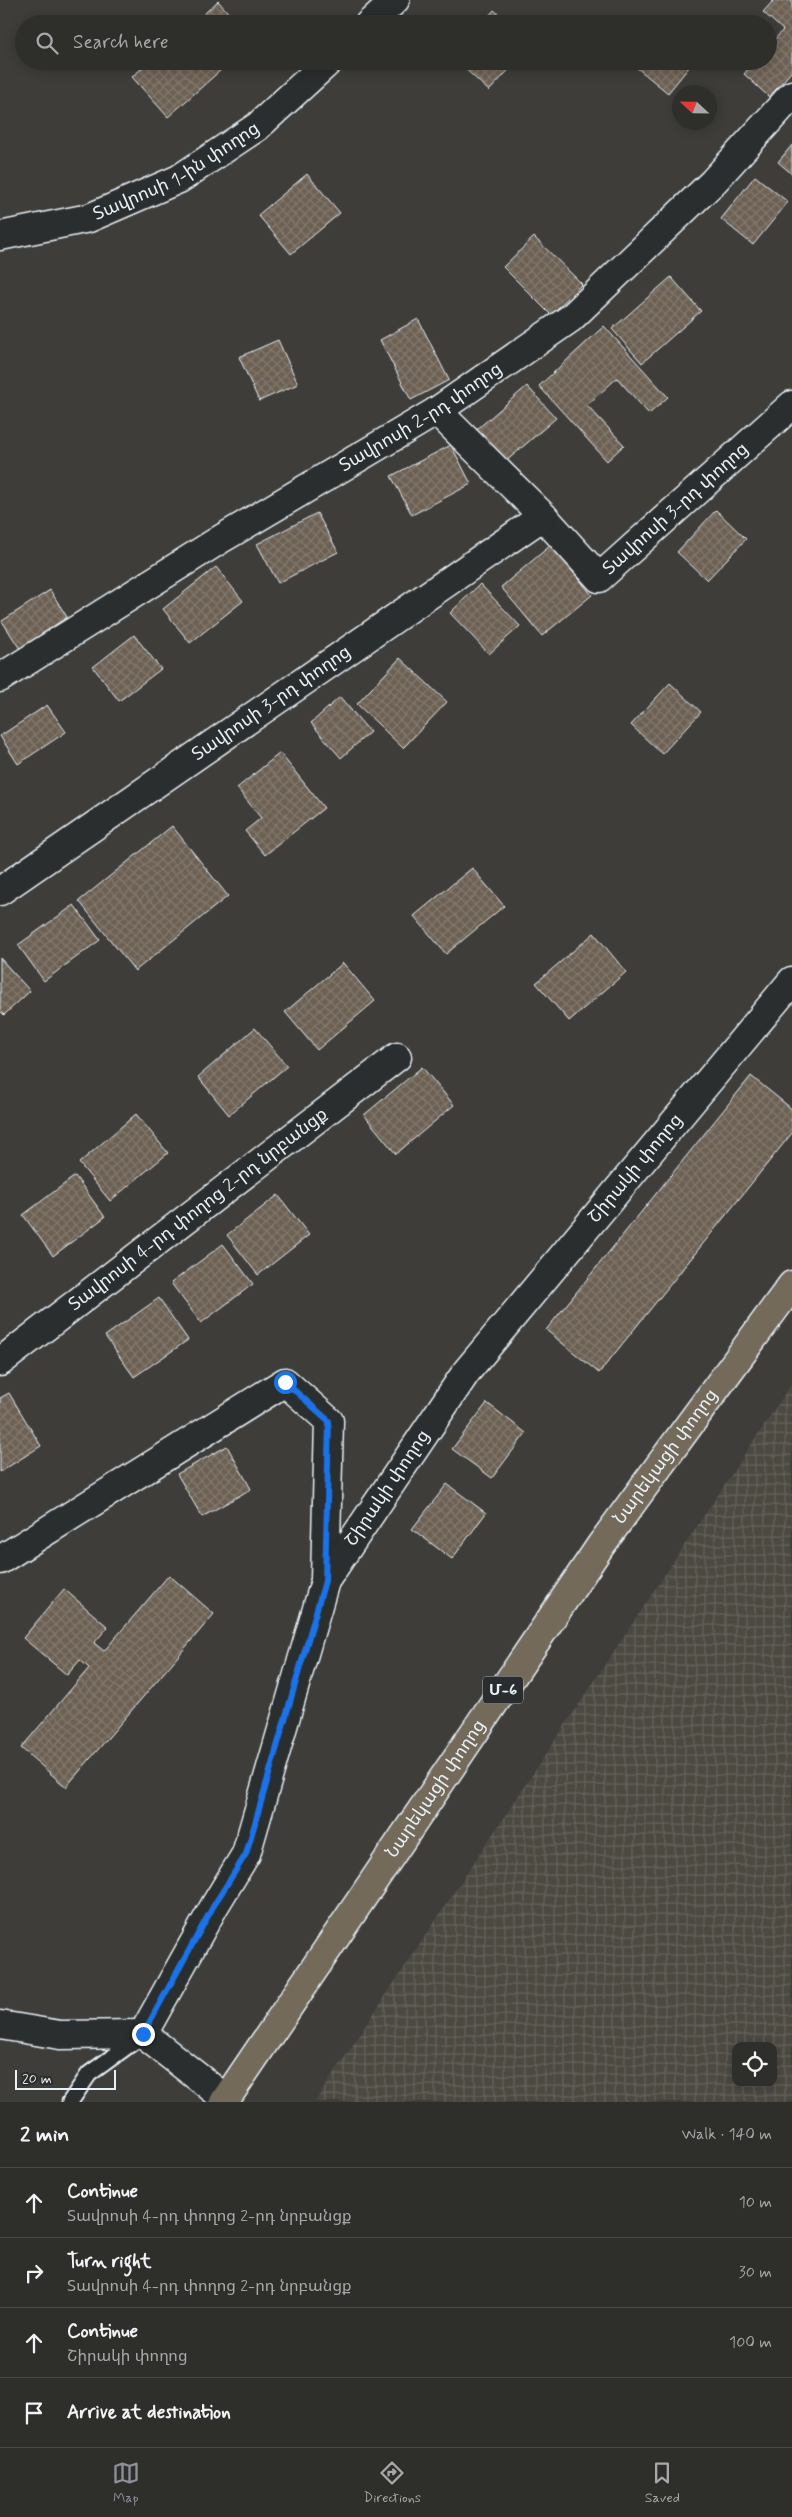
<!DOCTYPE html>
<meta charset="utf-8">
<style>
:root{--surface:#2e2e2b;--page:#363633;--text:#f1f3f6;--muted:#a7a8a9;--line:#494a47;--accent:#8c9099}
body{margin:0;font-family:Mynerve,"Noto Sans Armenian",sans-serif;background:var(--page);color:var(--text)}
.controls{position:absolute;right:15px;bottom:15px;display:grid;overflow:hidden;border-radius:10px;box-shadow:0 2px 12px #0003}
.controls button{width:45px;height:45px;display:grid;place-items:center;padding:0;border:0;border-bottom:1px solid var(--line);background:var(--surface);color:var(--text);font:25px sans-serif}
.compass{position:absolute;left:672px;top:85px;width:45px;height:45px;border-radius:50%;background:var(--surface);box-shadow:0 2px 12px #0003;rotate:292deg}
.scale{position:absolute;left:15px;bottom:12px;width:101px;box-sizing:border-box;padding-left:5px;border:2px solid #e8f1f8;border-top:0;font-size:14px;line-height:18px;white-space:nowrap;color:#e8f1f8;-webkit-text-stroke:4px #2a2d2e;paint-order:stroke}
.stop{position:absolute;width:15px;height:15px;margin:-11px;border:4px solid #1a73e8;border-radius:50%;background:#fff}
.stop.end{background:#1a73e8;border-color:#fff;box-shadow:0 1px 5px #0008}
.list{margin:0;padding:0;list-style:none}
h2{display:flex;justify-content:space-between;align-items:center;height:65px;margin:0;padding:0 20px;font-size:21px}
h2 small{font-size:16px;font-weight:400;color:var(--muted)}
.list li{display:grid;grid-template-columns:32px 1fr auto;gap:15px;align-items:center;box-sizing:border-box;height:70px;padding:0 20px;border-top:1px solid var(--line)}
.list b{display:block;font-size:19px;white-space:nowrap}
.list p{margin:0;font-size:16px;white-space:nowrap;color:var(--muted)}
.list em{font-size:16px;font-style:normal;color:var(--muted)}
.icon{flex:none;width:28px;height:28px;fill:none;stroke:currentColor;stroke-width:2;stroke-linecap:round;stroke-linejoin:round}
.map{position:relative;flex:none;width:792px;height:2102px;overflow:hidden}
.search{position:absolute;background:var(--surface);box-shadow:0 2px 12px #0003;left:15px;right:15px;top:15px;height:55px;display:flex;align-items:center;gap:12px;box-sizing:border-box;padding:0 18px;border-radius:28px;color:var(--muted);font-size:19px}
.sheet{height:345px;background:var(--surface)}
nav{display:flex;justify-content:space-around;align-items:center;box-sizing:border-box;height:70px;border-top:1px solid var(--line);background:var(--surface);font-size:14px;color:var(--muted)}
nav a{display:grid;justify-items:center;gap:2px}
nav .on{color:var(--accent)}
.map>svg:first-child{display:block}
</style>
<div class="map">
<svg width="792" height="2102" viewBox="0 0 792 2102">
<defs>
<pattern id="industrial-grid" width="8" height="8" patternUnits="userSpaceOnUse" patternTransform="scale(1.25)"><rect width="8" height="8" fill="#4c4841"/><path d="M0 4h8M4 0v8" fill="none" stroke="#66635d"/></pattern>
<pattern id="building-cross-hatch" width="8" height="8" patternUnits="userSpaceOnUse" patternTransform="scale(1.25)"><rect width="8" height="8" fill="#6c6153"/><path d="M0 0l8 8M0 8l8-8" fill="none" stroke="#81786c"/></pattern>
</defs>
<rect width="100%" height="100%" fill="#3e3d39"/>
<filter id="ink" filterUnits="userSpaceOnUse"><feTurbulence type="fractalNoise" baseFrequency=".02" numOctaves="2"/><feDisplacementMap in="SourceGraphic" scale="10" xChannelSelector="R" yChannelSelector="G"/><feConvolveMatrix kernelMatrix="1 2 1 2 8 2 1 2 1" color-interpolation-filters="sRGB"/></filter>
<g filter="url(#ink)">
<path fill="url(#industrial-grid)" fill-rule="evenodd" d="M792,1383v719h-477zM736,2046h37v37h-37z"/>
<g fill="url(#building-cross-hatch)" stroke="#e8f1f8">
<polygon points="774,0 792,0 792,71 769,97 744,74 755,61 768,61 768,47 783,30 763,12"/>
<polygon points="218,1 238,24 193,24"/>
<polygon points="494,10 510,24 482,24"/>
<polygon points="150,61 231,61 168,117 132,77"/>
<polygon points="457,61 517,61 489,91"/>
<polygon points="640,61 694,61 668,93 636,67"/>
<polygon points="792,145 792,174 778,162"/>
<polygon points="307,174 340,213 291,254 258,215"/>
<polygon points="755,176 788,202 753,245 721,219"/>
<polygon points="534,237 582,284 551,315 503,267"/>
<polygon points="671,277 701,311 642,363 612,329"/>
<polygon points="418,319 449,380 411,400 380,340"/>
<polygon points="604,326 668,397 649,414 617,378 587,405 624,445 607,461 539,386"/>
<polygon points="278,340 298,384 259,401 239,357"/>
<polygon points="527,386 556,418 504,463 476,430"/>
<polygon points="451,445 471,484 412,515 391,476"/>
<polygon points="716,510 746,539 707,580 677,552"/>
<polygon points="317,513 338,552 278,583 257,544"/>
<polygon points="551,545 592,595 542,636 501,587"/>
<polygon points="216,567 243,601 190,643 163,609"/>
<polygon points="480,584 520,626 489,654 450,613"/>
<polygon points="50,590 67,617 20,649 2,621"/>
<polygon points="134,635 161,669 119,701 93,667"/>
<polygon points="400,658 447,702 403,748 357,704"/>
<polygon points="670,683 701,712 662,754 631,725"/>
<polygon points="340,697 370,732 341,758 311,723"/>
<polygon points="47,705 66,732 18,764 0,736"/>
<polygon points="280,753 324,808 265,855 245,831 261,818 237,788"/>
<polygon points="172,826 228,896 135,971 79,901"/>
<polygon points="472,868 504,906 446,954 414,916"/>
<polygon points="74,905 100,940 44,981 18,945"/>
<polygon points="594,933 626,972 569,1021 536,983"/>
<polygon points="0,958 30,991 4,1015 0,1011"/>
<polygon points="343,963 375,1001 317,1050 285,1012"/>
<polygon points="255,1028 287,1066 229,1115 198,1077"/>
<polygon points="422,1067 454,1105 396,1154 364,1115"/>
<polygon points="751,1076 792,1109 792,1133 599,1373 546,1330"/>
<polygon points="136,1114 168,1153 110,1201 79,1163"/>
<polygon points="75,1176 105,1217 53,1256 23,1215"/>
<polygon points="278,1195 309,1235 258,1275 227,1235"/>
<polygon points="223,1244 253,1284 201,1323 171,1283"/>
<polygon points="159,1298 188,1340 134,1377 105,1336"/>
<polygon points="9,1393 41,1446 0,1472 0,1398"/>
<polygon points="487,1403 526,1433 492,1478 452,1449"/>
<polygon points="227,1446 251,1489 202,1517 177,1474"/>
<polygon points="447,1484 486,1513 452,1559 412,1529"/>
<polygon points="169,1575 214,1614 66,1787 21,1748 89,1668 80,1660 67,1675 23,1638 64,1589 108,1627 94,1643 104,1651"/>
</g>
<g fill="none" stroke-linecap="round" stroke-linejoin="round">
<defs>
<polyline id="lane" points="70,2102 89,2074 140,2037"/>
<g id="street">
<polyline points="369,24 395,0"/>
<path id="s1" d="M0,236l89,-18 90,-39 78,-52 72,-66"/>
<path id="s2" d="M437,411l106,105 56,62 193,-173"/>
<path id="s3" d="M0,678l221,-139 216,-128 134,-93 142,-136 79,-87"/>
<path id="s4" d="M0,891l543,-375"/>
<path id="s5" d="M0,1362l397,-305"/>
<polyline points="0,1560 285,1382 329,1421 325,1581"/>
<polyline points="0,2025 60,2035 143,2034"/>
<path id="s6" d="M226,2099l-83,-65 72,-129 31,-51 79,-273 142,-210 325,-390"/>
</g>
<g id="highway">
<path id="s7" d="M224,2102l377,-557 191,-260"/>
</g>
</defs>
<use href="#lane" stroke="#e8f1f8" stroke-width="19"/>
<use href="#street" stroke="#e8f1f8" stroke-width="31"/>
<use href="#highway" stroke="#e8f1f8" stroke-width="31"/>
<use href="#lane" stroke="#2a2d2e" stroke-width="15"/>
<use href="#street" stroke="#2a2d2e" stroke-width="28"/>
<use href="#highway" stroke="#736b5a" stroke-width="28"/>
</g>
</g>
<g fill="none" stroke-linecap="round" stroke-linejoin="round" filter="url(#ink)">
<polyline stroke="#1a73e8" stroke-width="6" points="143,2034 214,1905 246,1854 325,1581 329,1421 285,1382"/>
</g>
<g text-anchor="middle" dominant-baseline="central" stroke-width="4.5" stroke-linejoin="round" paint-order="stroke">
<rect fill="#2a2d2e" stroke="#afb6bb" stroke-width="1" x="483" y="1676.5" width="40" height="27" rx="4"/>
<g font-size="16" font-weight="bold" fill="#e8f1f8">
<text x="503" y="1690">Մ-6</text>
</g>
<g font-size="18" fill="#e8f1f8" stroke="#2a2d2e">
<text stroke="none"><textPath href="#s1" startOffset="190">Տավրոսի 1-ին փողոց</textPath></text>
<text stroke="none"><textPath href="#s3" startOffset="495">Տավրոսի 2-րդ փողոց</textPath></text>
<text stroke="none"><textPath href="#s2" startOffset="336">Տավրոսի 3-րդ փողոց</textPath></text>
<text stroke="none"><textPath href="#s4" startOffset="330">Տավրոսի 3-րդ փողոց</textPath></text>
<text stroke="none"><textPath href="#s6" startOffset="1114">Շիրակի փողոց</textPath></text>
<text stroke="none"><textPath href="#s5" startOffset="250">Տավրոսի 4-րդ փողոց 2-րդ նրբանցք</textPath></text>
<text stroke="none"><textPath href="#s7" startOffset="782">Նարեկացի փողոց</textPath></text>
<text stroke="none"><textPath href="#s6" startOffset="709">Շիրակի փողոց</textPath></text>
<text stroke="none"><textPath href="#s7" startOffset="378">Նարեկացի փողոց</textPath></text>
</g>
</g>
</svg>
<div class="controls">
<button><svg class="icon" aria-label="locate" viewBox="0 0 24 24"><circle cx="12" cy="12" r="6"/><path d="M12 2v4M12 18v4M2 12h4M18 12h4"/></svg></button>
</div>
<svg class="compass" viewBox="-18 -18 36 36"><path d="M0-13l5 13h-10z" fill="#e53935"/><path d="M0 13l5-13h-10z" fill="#a7a8a9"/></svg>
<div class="scale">20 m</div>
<div class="stop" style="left:285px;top:1382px"></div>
<div class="stop end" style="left:143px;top:2034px"></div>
<div class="search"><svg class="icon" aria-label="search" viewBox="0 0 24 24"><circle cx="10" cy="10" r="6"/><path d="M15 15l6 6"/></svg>Search here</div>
</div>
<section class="sheet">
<h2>2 min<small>Walk · 140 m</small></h2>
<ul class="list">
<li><svg class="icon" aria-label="ahead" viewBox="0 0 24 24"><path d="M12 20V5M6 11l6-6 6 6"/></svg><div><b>Continue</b><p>Տավրոսի 4-րդ փողոց 2-րդ նրբանցք</p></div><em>10 m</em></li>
<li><svg class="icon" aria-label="right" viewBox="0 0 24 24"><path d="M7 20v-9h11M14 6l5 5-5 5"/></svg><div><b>Turn right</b><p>Տավրոսի 4-րդ փողոց 2-րդ նրբանցք</p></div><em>30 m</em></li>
<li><svg class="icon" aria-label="ahead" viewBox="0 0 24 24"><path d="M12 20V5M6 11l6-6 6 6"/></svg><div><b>Continue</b><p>Շիրակի փողոց</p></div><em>100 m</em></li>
<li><svg class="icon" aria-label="arrive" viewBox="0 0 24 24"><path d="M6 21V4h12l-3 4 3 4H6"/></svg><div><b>Arrive at destination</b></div></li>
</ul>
</section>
<nav>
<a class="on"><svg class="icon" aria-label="map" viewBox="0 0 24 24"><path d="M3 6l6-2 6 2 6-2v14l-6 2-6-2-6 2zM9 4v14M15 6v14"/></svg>Map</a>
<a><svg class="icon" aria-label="directions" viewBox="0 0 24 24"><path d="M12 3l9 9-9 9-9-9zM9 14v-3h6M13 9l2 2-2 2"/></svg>Directions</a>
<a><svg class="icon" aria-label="saved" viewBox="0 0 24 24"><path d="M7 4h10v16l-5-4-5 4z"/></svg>Saved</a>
</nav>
